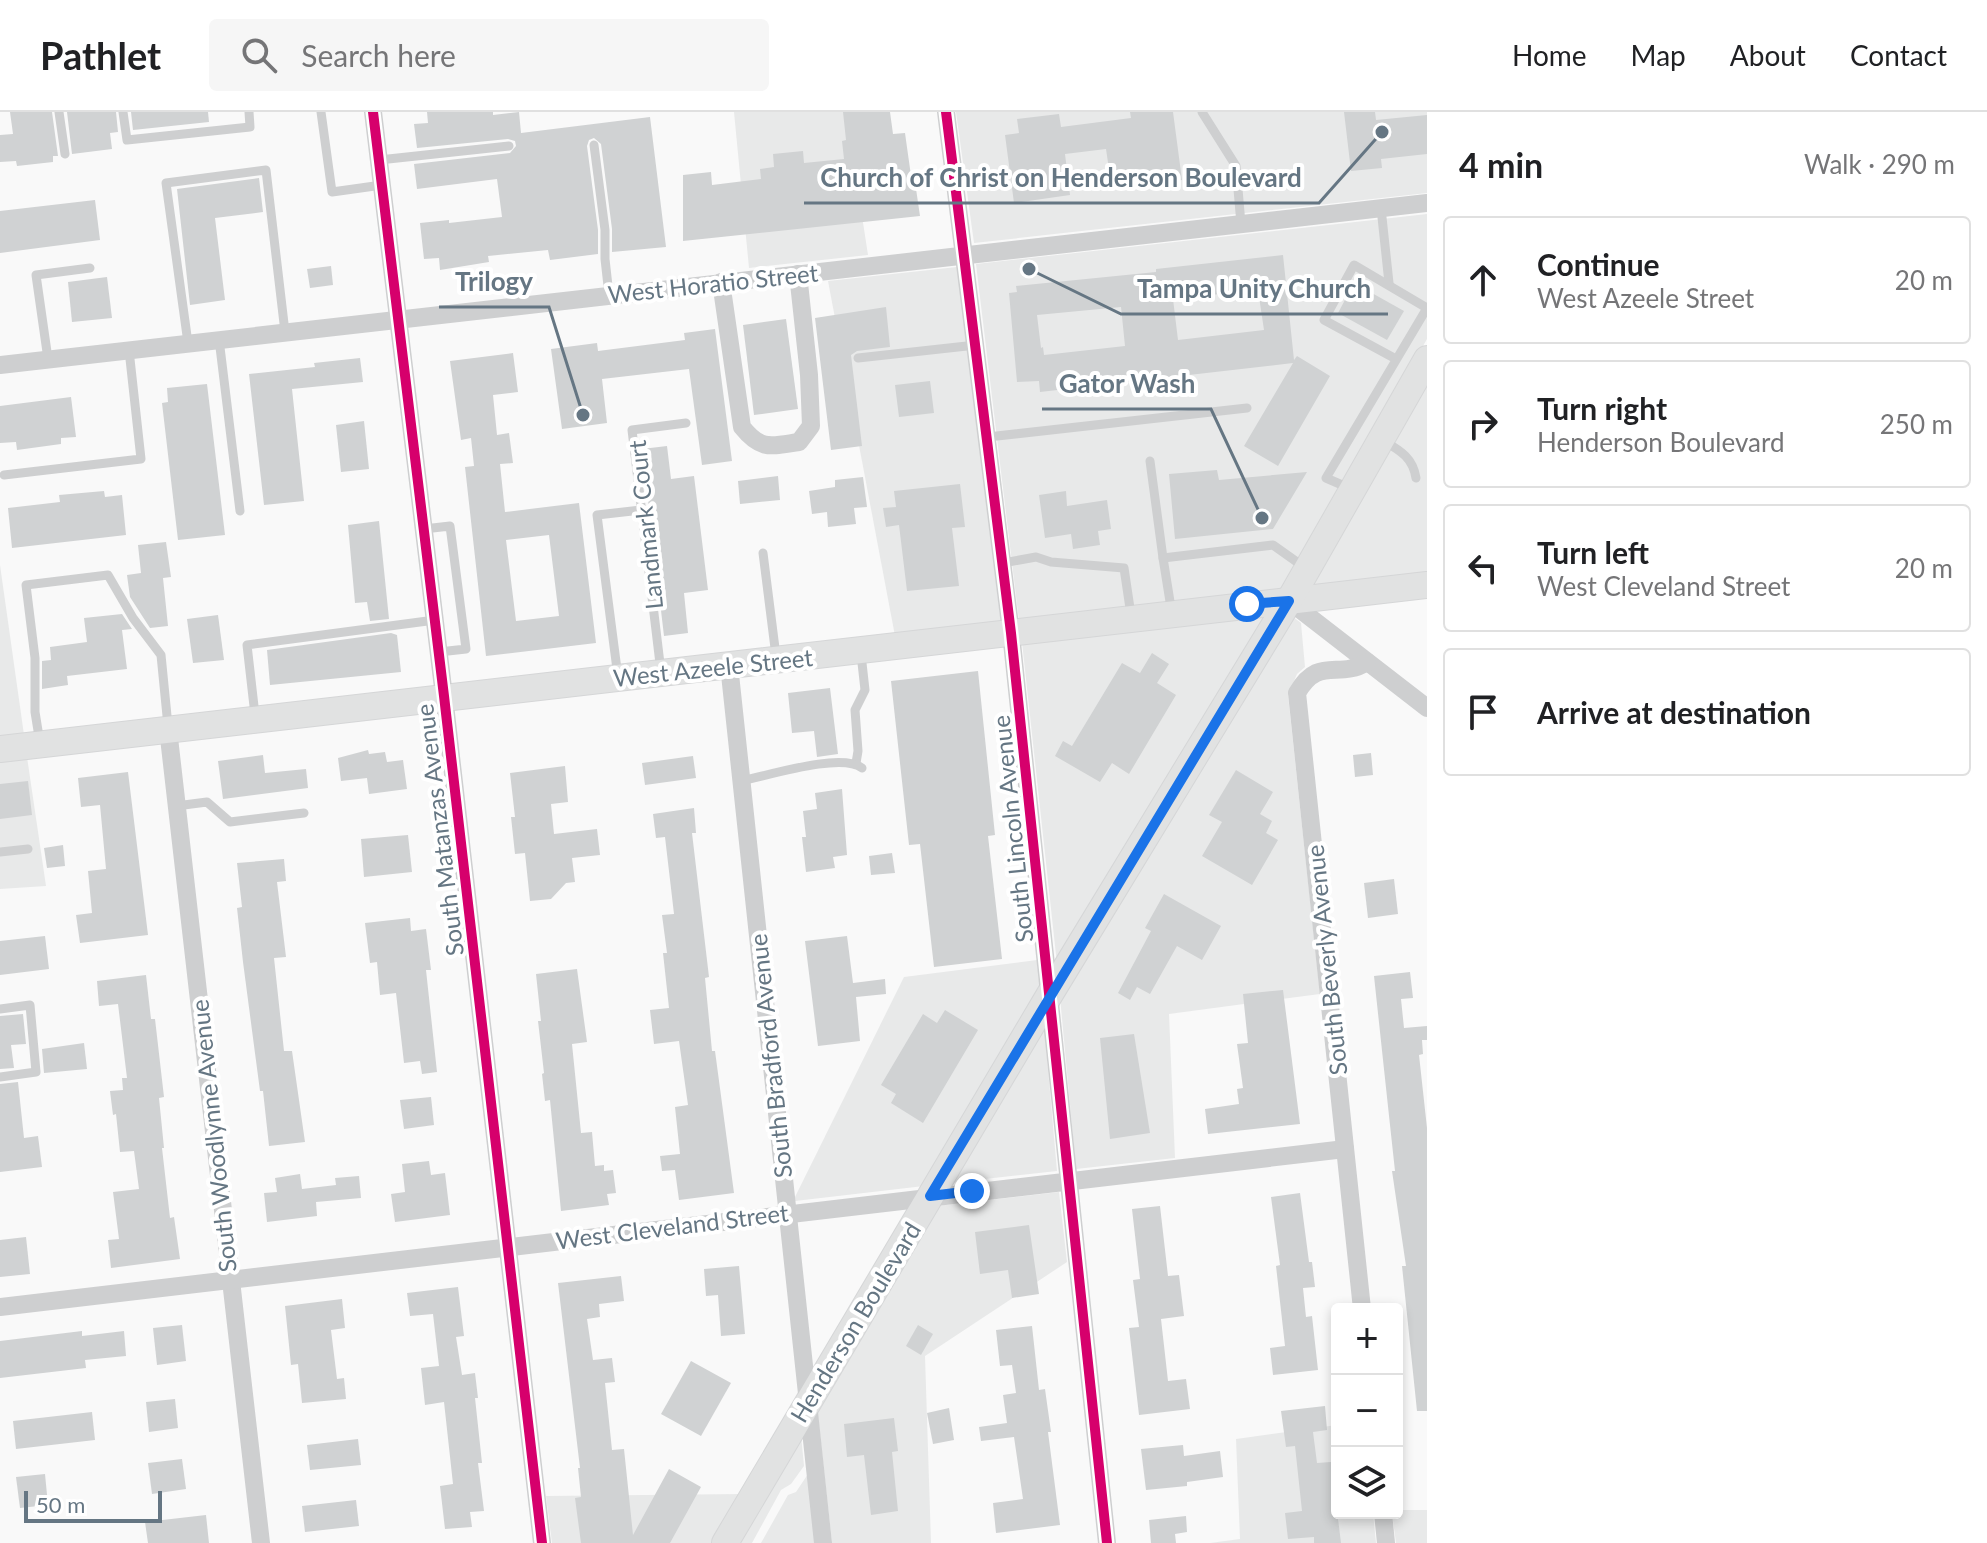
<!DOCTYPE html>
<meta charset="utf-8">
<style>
:root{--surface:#fff;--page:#f6f6f6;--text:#202124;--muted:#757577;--line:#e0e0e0}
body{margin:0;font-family:Lato,sans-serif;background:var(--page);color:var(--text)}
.controls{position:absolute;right:24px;bottom:24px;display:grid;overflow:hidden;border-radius:8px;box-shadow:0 4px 12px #0003}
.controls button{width:72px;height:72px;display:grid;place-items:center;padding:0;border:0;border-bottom:2px solid var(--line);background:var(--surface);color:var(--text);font:40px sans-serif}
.scale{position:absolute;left:24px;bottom:20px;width:138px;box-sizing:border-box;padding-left:8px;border:4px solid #657683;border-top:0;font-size:22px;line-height:28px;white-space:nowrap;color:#657683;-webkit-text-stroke:6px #fff;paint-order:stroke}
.stop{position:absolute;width:24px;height:24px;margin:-18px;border:6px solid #1a73e8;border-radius:50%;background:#fff}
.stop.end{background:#1a73e8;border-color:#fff;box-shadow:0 2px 8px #0008}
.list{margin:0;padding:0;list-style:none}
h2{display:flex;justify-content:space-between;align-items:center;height:104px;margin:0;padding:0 32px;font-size:34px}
h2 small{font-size:26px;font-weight:400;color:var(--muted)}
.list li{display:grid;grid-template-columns:52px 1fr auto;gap:24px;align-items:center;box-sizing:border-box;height:128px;margin:0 16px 16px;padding:0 16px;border:2px solid var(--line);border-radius:8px}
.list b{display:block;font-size:30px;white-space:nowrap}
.list p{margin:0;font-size:26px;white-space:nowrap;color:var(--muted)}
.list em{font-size:26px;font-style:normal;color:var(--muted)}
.icon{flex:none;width:44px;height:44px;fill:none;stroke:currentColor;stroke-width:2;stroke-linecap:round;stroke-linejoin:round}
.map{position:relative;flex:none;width:1427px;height:1431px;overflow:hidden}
header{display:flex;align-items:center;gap:48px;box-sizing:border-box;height:112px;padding:0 40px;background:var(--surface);border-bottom:2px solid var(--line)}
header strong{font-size:38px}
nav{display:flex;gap:44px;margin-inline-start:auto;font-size:28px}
.search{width:560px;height:72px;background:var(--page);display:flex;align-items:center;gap:20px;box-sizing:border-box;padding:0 28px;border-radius:8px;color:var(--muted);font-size:30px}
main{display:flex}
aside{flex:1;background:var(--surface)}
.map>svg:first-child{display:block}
</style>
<header>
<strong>Pathlet</strong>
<div class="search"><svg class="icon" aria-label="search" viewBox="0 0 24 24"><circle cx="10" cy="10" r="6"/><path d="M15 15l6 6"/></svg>Search here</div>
<nav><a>Home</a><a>Map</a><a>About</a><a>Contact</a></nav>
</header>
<main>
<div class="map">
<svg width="1427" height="1431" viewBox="0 0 1427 1431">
<rect width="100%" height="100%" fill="#f9f9f9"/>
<g fill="#e8e9e9">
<polygon points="734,0 846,0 868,143 749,156"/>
<polygon points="956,0 1427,0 1427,81 974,131"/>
<polygon points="1427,102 1427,227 1283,479 1019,509 976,152"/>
<polygon points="957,155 1001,511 895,524 828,169"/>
<polygon points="1427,267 1427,462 1308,476"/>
<polygon points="0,453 24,623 0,626"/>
<polygon points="1269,502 1057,852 1022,530"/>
<polygon points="1292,504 1301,511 1305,555 1297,562 1288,583 1320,882 1169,902 1175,1046 1076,1057 1060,885"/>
<polygon points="27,645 46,774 0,777 0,648"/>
<polygon points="1037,848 1040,879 924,1074 795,1089 795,1085 904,865"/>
<polygon points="1044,912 1057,1059 949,1071"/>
<polygon points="1059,1080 1067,1150 925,1244 931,1431 832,1431 817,1295 936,1094"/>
<polygon points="1337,1313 1337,1401 1373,1401 1376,1431 1210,1431 1240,1427 1236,1327"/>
<polygon points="801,1323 804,1354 791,1372 781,1378 752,1431 737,1431"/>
<polygon points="808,1362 816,1431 761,1431 788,1383 796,1380"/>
<polygon points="743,1382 714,1431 552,1431 546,1384"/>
<polygon points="1397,1398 1427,1398 1427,1431 1396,1431 1392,1401 1397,1401"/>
</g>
<g fill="#d0d2d3" fill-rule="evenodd">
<polygon points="10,0 52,0 58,44 53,44 53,50 17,54 16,49 0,50 0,23 13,22"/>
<polygon points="67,0 116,0 118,20 110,21 112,37 72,42"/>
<polygon points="131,0 208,0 209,10 133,18"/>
<polygon points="427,0 493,0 493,3 519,0 521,21 650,5 666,135 612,140 612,117 601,32 594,26 589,28 587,34 598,118 598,142 550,148 548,138 488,144 489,150 440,158 439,146 424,147 420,111 449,108 449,111 502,105 497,67 417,77 414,52 510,41 516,34 515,29 508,27 417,36 414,12 428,11"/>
<polygon points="843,0 890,0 893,22 905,21 912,71 915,70 920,104 683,129 683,63 711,60 712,73 761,67 760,57 774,55 773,42 803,39 804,51 844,47 842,29 846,28"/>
<polygon points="1130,0 1173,0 1182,68 1126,76 1124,62 1110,64 1106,37 1065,42 1070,83 1014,91 1005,23 1019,21 1017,7 1059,2 1061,15 1131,6"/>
<polygon points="1344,0 1375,0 1376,8 1427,3 1427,42 1381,47 1382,56 1351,59"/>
<polygon points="259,66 263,100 215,106 225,188 190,193 177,77"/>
<polygon points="95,88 100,128 0,141 0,99"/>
<path d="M1283,143l11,105 3,-4 33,20 -52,90 -34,-20 49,-83 -253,29 -1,-11 -22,1 -8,-89 8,-1 -1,-6 140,-14v-3zM1258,178l6,40 -86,10 -5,-41zM1121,195l4,39 -81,9 -1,-8 -2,1 -4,-33z"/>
<polygon points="331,154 333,173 310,176 307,157"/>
<polygon points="107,165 112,206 72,210 68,170"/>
<polygon points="1354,171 1404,199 1387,228 1338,201"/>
<polygon points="886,195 890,235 857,239 851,243 862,334 831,338 815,206"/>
<polygon points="786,207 798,297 754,303 743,213"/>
<polygon points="715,217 732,349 702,353 689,257 602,267 607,311 562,317 551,237 597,231 598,239 685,228 684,221"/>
<path d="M513,241l5,39 -25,3 4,40 12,-2 4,30 -13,1 5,48 74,-9 17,140 -110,13 -21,-189 9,-1 -3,-28 -10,2 -11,-79zM549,423l10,81 -43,5 -10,-81z"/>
<polygon points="360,246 363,270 292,277 304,389 264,393 249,262 315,255 314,251"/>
<polygon points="930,269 934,301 899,305 895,273"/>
<polygon points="207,272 225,423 178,428 162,291 168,290 167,276"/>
<polygon points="71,285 76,325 61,326 61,332 17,338 16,330 0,331 0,294"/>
<polygon points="364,309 369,357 341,360 336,313"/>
<polygon points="667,334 671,367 694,364 708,478 684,481 688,521 664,524 642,337"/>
<polygon points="1217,358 1219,368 1307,360 1273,417 1175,427 1169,362"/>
<polygon points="778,364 780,388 740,392 738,369"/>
<polygon points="863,365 867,395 854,396 856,412 828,415 827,400 812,402 809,379 835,375 835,368"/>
<polygon points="960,372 965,415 952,416 959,474 907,479 899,413 886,415 883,396 896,395 894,379"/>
<polygon points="104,379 105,385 122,383 126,423 12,436 8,396 60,390 59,383"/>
<polygon points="1066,379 1067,394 1107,388 1111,417 1098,419 1100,433 1073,437 1071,422 1045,426 1039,383"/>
<polygon points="379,409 389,507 370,509 367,490 355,491 348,413"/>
<polygon points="166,430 171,465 163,466 168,514 150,516 130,485 127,463 141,461 138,433"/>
<polygon points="122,502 132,517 122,518 127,557 67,564 68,573 42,577 42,549 51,548 50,535 87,530 84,506"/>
<polygon points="218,503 224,548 193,551 187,507"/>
<polygon points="391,521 397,523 401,560 270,573 267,538"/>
<polygon points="1152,541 1169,552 1157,571 1176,583 1129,662 1112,651 1100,670 1055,644 1063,629 1072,634 1122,551 1140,561"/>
<polygon points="978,559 995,723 988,724 1002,847 934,855 920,732 909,733 891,569"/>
<polygon points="830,576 838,642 817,645 814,619 792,621 788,581"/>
<polygon points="368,638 369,642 385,640 387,650 403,648 407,677 369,682 367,666 341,669 338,646"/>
<polygon points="1371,641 1373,663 1355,665 1353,643"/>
<polygon points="263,643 265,661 306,657 308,676 223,687 218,649"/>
<polygon points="693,644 696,666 645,673 642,651"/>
<polygon points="565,654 568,690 551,692 554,722 597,717 600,743 572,746 575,770 566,771 551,787 530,789 525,741 515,742 511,705 515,705 510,661"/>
<polygon points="1236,658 1273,680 1260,702 1272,709 1266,721 1278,728 1252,773 1202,744 1222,710 1209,703"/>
<polygon points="128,660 148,823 80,831 76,803 92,801 88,759 106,757 100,693 81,695 78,666"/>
<polygon points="28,669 32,703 0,707 0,672"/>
<polygon points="842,677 847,743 833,745 835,756 806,760 802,725 806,725 803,699 817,697 815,681"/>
<polygon points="694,696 696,721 692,721 709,865 705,866 712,939 715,939 734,1081 679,1088 675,1058 662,1059 660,1044 680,1042 675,995 688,993 679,929 654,932 650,898 669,896 663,841 667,841 662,803 674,802 665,725 656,726 653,702"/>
<polygon points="408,723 412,760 364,765 361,727"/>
<polygon points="63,733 65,754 47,756 44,736"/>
<polygon points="892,741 895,761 871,763 869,744"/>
<polygon points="284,747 286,769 277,770 286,845 274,846 284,939 292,939 305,1030 269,1034 263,979 260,979 243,850 237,796 242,795 237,751"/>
<polygon points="1394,767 1398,802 1368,806 1364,771"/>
<polygon points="1164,782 1221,814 1202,848 1177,834 1150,882 1137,875 1130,888 1118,881 1151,819 1145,816"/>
<polygon points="410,806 411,819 426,817 431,858 426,858 437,960 422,962 420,949 404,951 396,881 380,883 377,850 370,851 365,811"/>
<polygon points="45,824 49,857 0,863 0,829"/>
<polygon points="847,824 853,871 885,867 886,882 856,885 860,929 818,934 805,829"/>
<polygon points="577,857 587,930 572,932 581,1021 592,1020 595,1054 604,1053 604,1059 613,1058 616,1081 607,1082 609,1093 561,1099 550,988 545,989 542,962 544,961 538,909 541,909 536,862"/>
<polygon points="1410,860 1413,886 1401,887 1404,916 1427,914 1427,928 1422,928 1423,942 1419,943 1427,1016 1427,1299 1417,1299 1402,1154 1406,1154 1392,1059 1395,1059 1390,1013 1374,864"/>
<polygon points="146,863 151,907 155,907 164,985 159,986 164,1036 162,1036 170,1106 174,1105 180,1147 111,1156 108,1128 119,1127 113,1080 139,1077 134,1039 120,1040 116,1002 113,1003 110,979 123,978 122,966 127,966 118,892 99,894 97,869"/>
<polygon points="1283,878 1300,1012 1208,1022 1205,997 1239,992 1237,977 1243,976 1237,932 1248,931 1243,882"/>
<polygon points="945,898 978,918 923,1011 891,991 896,982 881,973 923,902 937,911"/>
<polygon points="23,902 26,932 11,933 14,956 0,957 0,904"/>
<polygon points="1134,922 1150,1021 1110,1027 1100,926"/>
<polygon points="84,931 87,957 44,961 42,937"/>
<polygon points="18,970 24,1026 38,1024 42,1055 0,1060 0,972"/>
<polygon points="431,985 434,1013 404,1017 400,988"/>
<polygon points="429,1049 431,1063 445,1061 450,1103 395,1110 391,1082 405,1080 402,1052"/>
<polygon points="300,1062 302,1077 336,1073 335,1066 359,1064 361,1086 316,1090 317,1104 267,1110 264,1081 277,1080 275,1066"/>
<polygon points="1300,1081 1309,1150 1312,1150 1315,1175 1303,1176 1306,1205 1312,1204 1318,1258 1273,1263 1270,1236 1285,1234 1276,1154 1280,1153 1271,1085"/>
<polygon points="1160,1094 1168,1164 1179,1163 1184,1204 1161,1207 1168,1269 1186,1267 1190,1297 1139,1303 1129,1216 1139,1215 1133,1168 1140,1167 1132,1097"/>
<polygon points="1029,1113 1039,1182 1012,1186 1008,1158 980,1162 975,1120"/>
<polygon points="26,1125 30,1162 0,1165 0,1128"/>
<polygon points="739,1154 745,1222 721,1224 718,1183 706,1184 704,1157"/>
<polygon points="621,1164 624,1189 599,1192 600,1205 587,1207 593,1248 612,1246 615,1270 605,1271 612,1338 624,1337 633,1423 669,1357 701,1375 670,1431 581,1431 575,1386 581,1385 578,1356 580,1356 558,1171"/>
<polygon points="458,1175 464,1224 456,1225 462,1263 475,1261 478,1286 475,1286 482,1351 478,1351 484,1399 470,1400 472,1415 445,1417 440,1374 453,1372 444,1290 425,1293 421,1256 439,1254 433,1202 410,1204 407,1181"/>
<polygon points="342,1187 345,1216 331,1218 337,1267 344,1266 346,1287 302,1291 298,1252 291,1253 285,1194"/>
<polygon points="182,1213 186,1249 157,1253 153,1216"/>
<polygon points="918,1213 933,1222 921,1243 906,1234"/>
<polygon points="1032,1214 1039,1278 1045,1277 1051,1320 1048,1320 1060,1413 996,1421 993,1391 1023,1387 1014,1325 981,1329 979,1315 1007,1311 1003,1283 1016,1281 1012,1253 1000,1254 996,1218"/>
<polygon points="82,1219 82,1224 124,1219 126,1244 85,1248 86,1256 0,1266 0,1229"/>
<polygon points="691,1249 731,1271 701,1324 661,1302"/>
<polygon points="175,1287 178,1316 149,1320 146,1290"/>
<polygon points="1325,1294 1327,1318 1313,1320 1317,1351 1331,1350 1341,1431 1314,1431 1314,1425 1288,1427 1285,1401 1302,1399 1295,1334 1286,1335 1281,1299"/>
<polygon points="949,1296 954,1328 933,1332 927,1301"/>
<polygon points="92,1300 95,1328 16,1337 13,1309"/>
<polygon points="894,1306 898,1339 892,1340 898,1399 871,1403 864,1343 847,1345 844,1312"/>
<polygon points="358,1327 361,1353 310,1358 307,1333"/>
<polygon points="1183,1333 1184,1344 1220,1339 1223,1365 1187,1370 1187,1374 1146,1378 1141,1337"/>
<polygon points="182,1347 186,1377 152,1382 148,1351"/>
<polygon points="45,1362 48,1393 20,1396 16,1365"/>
<polygon points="356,1388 359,1414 305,1420 302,1394"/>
<polygon points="206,1403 209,1431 148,1431 145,1410"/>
<polygon points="1186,1404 1187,1420 1175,1422 1176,1431 1151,1431 1149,1408"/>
</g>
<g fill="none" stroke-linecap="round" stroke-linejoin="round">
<defs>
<g id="secondary">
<polyline points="0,637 1427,473"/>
<polyline points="725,1431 1050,882 1289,489 1427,247"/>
</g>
</defs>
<use href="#secondary" stroke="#d5d6d7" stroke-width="28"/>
<g stroke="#cecfd0" stroke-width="9">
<polyline points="59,0 65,42"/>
<polyline points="123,0 127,28 250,15 249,0"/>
<polyline points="321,0 332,80 382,73"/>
<polyline points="1202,0 1236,54 1241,112"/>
<polyline points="594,33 605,118 605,147 609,183"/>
<polyline points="379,48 509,34"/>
<polyline points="1381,96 1389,171"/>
<polyline points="219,227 240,399"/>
<polyline points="188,231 166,71 266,58 285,220"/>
<polyline points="858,246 976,233"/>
<polyline points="48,247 36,163 90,156"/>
<polyline points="988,325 1247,296"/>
<path d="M1384,329c17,10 29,17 32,37"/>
<polyline points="1150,349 1163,446 1273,433 1304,455"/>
<polyline points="4,363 141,347 129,238"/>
<polyline points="1349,376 1326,366 1427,196 1354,153 1324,208 1396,247"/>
<polyline points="424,417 450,414 466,537 439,540"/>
<polyline points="763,441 776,544"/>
<polyline points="1163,446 1172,502"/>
<polyline points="1003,451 1036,445 1051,450 1124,456 1131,503"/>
<polyline points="661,560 632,318 686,311"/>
<polyline points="618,565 597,403 641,398"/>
<polyline points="255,603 247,533 435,508"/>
<polyline points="40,631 35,600 35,546 26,473 108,463 133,506 161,543 168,614"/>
<polyline points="856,651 858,639 855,598 865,578 861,542"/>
<path d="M741,669c26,-5 100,-29 121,-13"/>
<polyline points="176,694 207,690 230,710 304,701"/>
<polyline points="0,740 28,737"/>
<polyline points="0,897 30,893 36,960 0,965"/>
</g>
<g stroke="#cecfd0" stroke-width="18">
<polyline points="373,0 444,584 542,1431"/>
<polyline points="946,0 1011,521 1107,1431"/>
<path d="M721,170l21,145c19,24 29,19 57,15l12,-16 -2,-51 -11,-101"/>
<polyline points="0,253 1427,91"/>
<polyline points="1289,489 1427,596"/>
<polyline points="729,553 823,1431"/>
<polyline points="168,617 261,1431"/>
<polyline points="0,1195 1345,1037"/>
<path d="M1362,1197l-65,-616c22,-38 41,-13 70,-31"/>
<polyline points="1383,1401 1386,1431"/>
</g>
<use href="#secondary" stroke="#e1e2e2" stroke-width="26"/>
<defs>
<g id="cycleway">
<polyline points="373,0 444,584 542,1431"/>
<polyline points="946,0 1011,521 1107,1431"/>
</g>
</defs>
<use href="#cycleway" stroke="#fff" stroke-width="15"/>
<use href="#cycleway" stroke="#d6006c" stroke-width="10"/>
</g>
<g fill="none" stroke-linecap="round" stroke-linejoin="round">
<polyline stroke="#1a73e8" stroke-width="10" points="972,1079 930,1084 1289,489 1247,492"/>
</g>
<g text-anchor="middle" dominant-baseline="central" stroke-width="8" stroke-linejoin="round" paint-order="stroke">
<g font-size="24" fill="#657683" stroke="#fff">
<text transform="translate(713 171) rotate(-6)">West Horatio Street</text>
<text transform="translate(645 413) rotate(-96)">Landmark Court</text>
<text transform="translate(713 555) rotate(-6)">West Azeele Street</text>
<text transform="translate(1012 717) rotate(-96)">South Lincoln Avenue</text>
<text transform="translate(439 718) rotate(-97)">South Matanzas Avenue</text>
<text transform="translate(1326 848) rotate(-96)">South Beverly Avenue</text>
<text transform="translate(770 944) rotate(-96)">South Bradford Avenue</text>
<text transform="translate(213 1024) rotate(-96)">South Woodlynne Avenue</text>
<text transform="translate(672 1114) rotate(-7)">West Cleveland Street</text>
<text transform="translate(855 1210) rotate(-59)">Henderson Boulevard</text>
</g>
</g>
<path fill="none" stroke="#657683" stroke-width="3" d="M1382 20L1319 91H804M583 303L549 195H439M1029 157L1121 202H1388M1262 406L1211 297H1042"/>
<g fill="#657683" stroke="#fff" stroke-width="3">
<circle cx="1382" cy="20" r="8"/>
<circle cx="583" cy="303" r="8"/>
<circle cx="1029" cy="157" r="8"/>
<circle cx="1262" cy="406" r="8"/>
</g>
<g font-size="26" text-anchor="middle" font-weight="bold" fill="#657683" stroke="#fff" stroke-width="8" stroke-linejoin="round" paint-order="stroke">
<text x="1061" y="75">Church of Christ on Henderson Boulevard</text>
<text x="494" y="179">Trilogy</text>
<text x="1254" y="186">Tampa Unity Church</text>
<text x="1127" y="281">Gator Wash</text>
</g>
</svg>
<div class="controls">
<button>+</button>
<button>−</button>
<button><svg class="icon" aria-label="layers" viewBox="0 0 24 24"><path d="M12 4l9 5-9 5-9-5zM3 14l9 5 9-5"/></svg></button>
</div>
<div class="scale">50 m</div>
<div class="stop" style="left:1247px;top:492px"></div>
<div class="stop end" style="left:972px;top:1079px"></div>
</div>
<aside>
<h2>4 min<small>Walk · 290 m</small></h2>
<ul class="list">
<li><svg class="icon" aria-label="ahead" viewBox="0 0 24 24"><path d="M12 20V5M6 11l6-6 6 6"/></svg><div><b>Continue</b><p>West Azeele Street</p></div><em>20 m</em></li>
<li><svg class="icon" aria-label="right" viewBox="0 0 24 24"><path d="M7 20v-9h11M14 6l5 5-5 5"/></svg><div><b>Turn right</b><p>Henderson Boulevard</p></div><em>250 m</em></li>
<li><svg class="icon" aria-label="left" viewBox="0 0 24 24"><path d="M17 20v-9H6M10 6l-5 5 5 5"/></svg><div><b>Turn left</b><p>West Cleveland Street</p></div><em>20 m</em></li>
<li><svg class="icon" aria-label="arrive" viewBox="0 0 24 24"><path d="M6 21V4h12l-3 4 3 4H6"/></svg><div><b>Arrive at destination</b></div></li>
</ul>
</aside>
</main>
